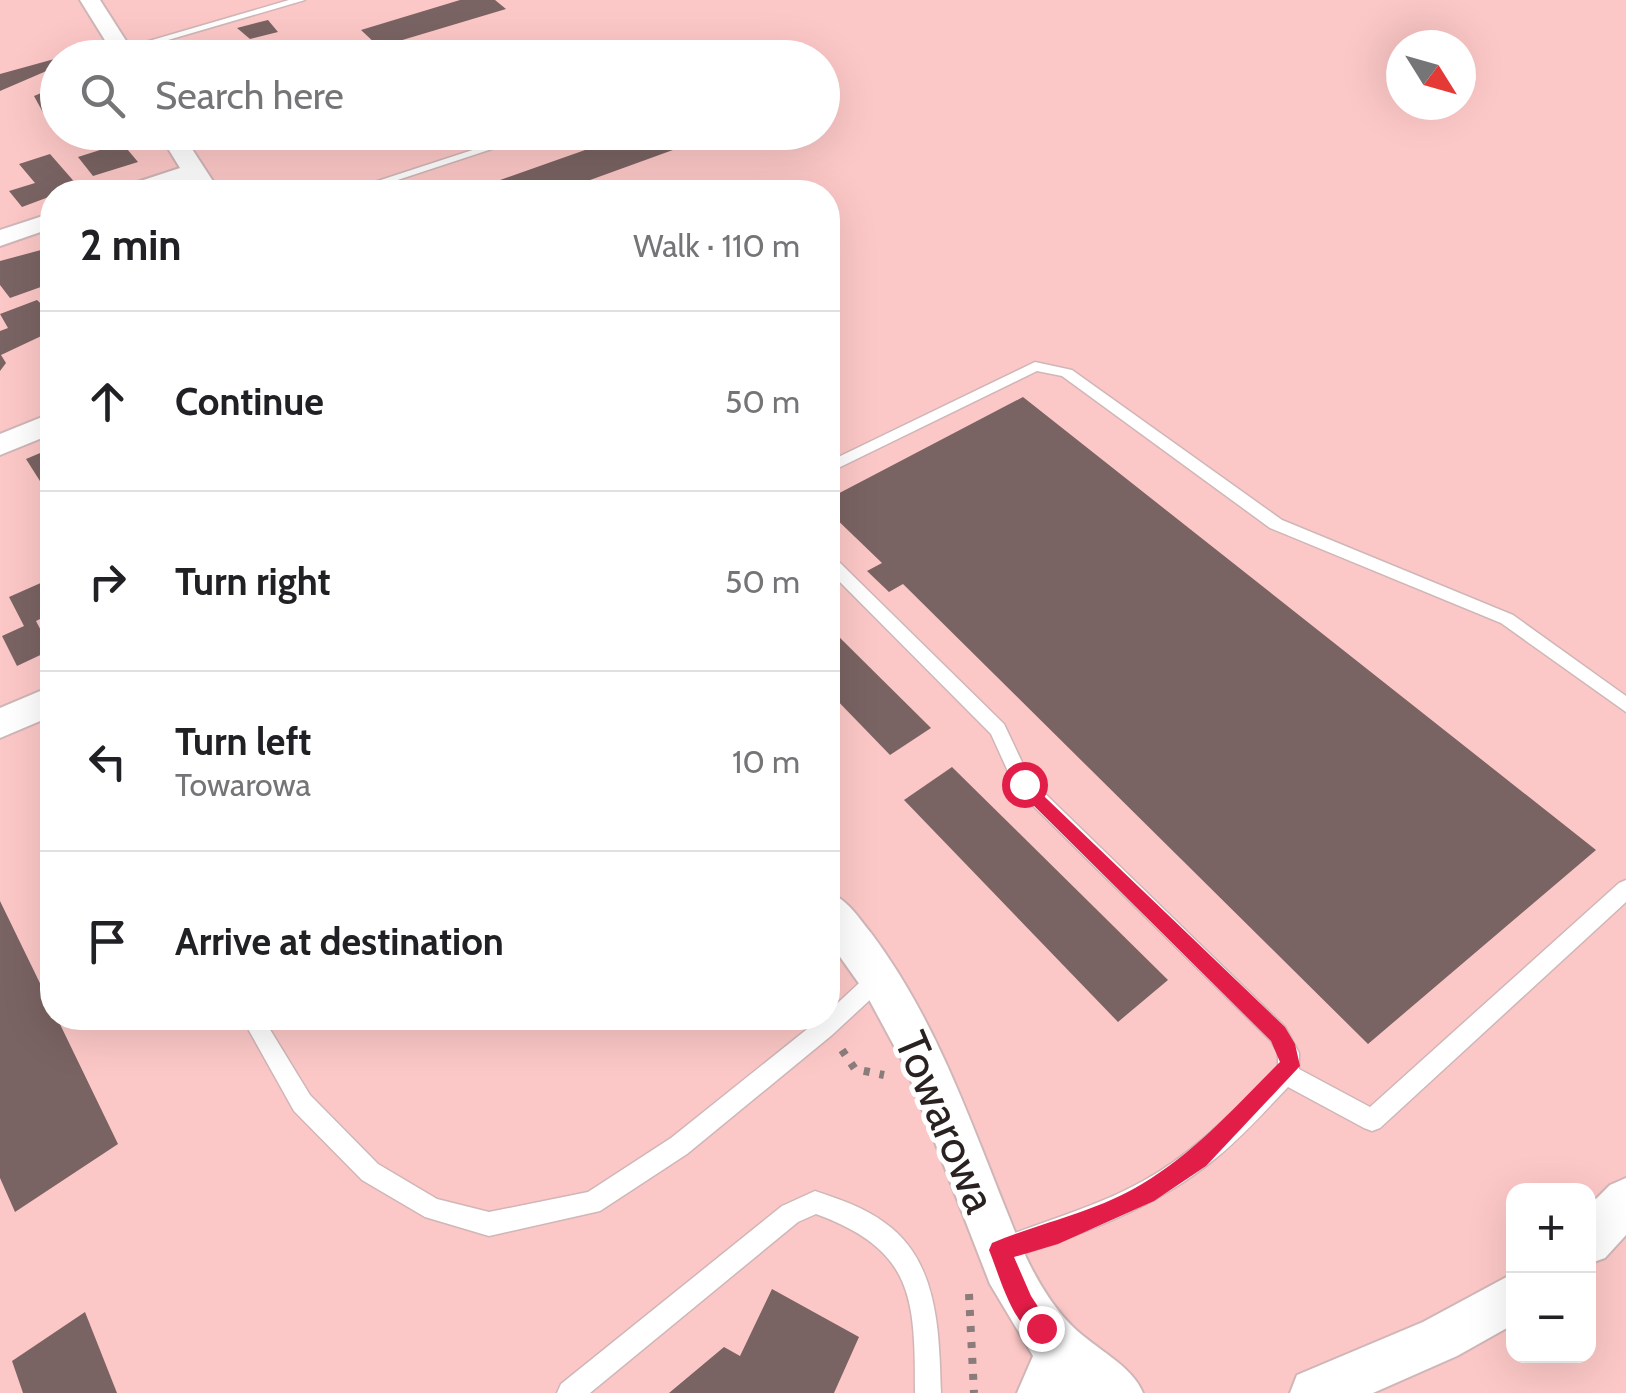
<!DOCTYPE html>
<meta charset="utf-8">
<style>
:root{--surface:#fff;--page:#f6f6f6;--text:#202124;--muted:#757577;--line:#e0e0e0}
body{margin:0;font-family:Cabin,sans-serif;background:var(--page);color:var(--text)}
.controls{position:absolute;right:30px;bottom:30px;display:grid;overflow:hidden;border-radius:20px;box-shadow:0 10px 40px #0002}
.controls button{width:90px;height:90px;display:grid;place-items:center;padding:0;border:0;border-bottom:2px solid var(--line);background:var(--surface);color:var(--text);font:50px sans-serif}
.compass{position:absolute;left:1386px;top:30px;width:90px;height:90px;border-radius:50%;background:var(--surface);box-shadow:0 10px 40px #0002;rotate:127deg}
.stop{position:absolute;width:30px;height:30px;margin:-22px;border:8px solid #e11d48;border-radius:50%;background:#fff}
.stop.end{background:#e11d48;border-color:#fff;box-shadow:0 2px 10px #0008}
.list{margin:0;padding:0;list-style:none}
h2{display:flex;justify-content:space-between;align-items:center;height:130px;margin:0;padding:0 40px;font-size:42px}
h2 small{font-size:32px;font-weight:400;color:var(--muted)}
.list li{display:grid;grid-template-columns:65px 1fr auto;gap:30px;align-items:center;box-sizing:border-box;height:180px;padding:0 40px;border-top:2px solid var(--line)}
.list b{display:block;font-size:38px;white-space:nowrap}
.list p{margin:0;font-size:32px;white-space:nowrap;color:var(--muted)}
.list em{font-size:32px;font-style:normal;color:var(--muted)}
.icon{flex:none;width:55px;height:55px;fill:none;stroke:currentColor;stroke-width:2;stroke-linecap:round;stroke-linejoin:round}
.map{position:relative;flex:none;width:1626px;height:1393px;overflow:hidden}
.search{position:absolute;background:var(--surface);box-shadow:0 10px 40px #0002;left:40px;top:40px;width:800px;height:110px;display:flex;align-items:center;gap:25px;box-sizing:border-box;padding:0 35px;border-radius:55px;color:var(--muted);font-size:38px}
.panel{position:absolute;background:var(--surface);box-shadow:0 10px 40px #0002;left:40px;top:180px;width:800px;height:850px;border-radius:40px}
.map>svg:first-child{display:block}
</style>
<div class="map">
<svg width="1626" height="1393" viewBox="0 0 1626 1393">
<rect width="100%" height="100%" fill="#ffe9e9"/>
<path fill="#fcc8c7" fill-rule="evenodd" d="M0,0h1626v1393h-1626zM1401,45h60v60h-60zM58,58h764v74h-764zM52,192h776v826h-776zM1514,1190h74v166h-74z"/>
<g fill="#7a6363">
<polygon points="460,0 495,0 506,9 379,47 361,30"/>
<polygon points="268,20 278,32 250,39 237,28"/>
<polygon points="551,45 567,58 517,58 517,57"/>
<polygon points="58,58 58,66 0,91 0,74"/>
<polygon points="58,86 58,128 52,129 34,96"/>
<polygon points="636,132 699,132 706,138 557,192 494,192 486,185"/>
<polygon points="122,143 138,162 93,176 78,157"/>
<polygon points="50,154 78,186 22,207 9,191 35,183 19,164"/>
<polygon points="41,250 52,266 52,283 10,298 0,285 0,261"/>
<polygon points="37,300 52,314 52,331 1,355 6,363 0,371 0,331 8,328 0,314"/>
<polygon points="1023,397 1596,850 1368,1044 903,584 889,592 867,571 882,563 828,511 828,499"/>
<polygon points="52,448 52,500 26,459"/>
<polygon points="52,578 52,613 36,621 51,650 17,666 2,636 24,626 9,597"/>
<polygon points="828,626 931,728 890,755 828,691"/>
<polygon points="952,767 1168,980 1118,1022 904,800"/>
<polygon points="0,901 52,1008 52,1018 57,1018 118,1144 15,1212 0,1178"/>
<polygon points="772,1289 859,1337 834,1393 669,1393 724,1347 740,1356"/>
<polygon points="85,1312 117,1393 23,1393 12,1361"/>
</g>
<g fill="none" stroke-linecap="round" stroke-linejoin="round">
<defs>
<g id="service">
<polygon points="289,0 305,0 127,52 118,50"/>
<polygon points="494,143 504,145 361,192 344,192"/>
<polygon points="1035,362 1072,370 1282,520 1513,615 1626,696 1626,712 1501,623 1270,528 1062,376 1037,371 828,473 828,462"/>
<path d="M828,555l6,2 170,167 26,55 255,248 14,26v16l71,38 249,-224 7,-3v22l-246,226 -8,3 -8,-3 -76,-41c-23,24 -46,50 -72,71 -62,52 -140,78 -216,104l-8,-4 -4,-8 4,-8c50,-21 103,-34 151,-61 53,-29 92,-72 135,-114v-14l-7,-12 -255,-252 -25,-55 -163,-164z"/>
<polygon points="879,968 886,971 889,978 886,985 832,1035 687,1154 600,1211 489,1236 425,1217 362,1180 294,1111 242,1018 263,1018 310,1095 378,1164 437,1199 489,1212 588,1192 671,1138 821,1018 828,1018 828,1012 872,971"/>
<path d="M815,1191c24,8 49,16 70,32 54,38 54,110 56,170h-26c0,-95 -1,-143 -99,-179l-18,8 -208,171h-33l4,-9 221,-178z"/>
</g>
<g id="minor">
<polygon points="80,0 100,0 137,58 116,58"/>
<polygon points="158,132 181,132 220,192 196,192 189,181 153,192 119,192 122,187 180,168"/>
<polygon points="52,213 52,228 0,246 0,230"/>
<polygon points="52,413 52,434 0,455 0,434"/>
<polygon points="52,686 52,716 0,738 0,708"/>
<path d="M828,892c20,8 30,25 43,41 66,88 99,188 140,289 14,36 33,76 61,104 23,23 60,39 71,67h-126l16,-37 -43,-72 -84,-216 -41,-76 -37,-52z"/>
<polygon points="1626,1178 1626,1235 1605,1258 1588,1264 1588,1207 1610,1185"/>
<polygon points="1514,1273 1514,1324 1457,1356 1373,1393 1290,1393 1297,1375 1423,1322"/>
</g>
</defs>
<use href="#service" stroke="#d0b6b6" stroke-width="3"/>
<use href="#minor" stroke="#d0b6b6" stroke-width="4"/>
<g stroke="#8b7c7c" stroke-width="8" stroke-dasharray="6 10" stroke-linecap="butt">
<polyline points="842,1050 855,1069 884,1075"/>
<polyline points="969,1294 974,1393"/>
</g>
<use href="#service" fill="#fff" fill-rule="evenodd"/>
<use href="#minor" fill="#fff" fill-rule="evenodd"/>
</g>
<path fill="#e11d48" d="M1024,777l261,250 10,17 5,22 -94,100 -52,35 -96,43 -44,13 17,39 21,32 -3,8 -8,3c-28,-11 -41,-62 -52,-89l3,-7c50,-21 104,-31 150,-59 54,-32 94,-78 138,-122l-9,-21 -254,-252 -2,-5z"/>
<g text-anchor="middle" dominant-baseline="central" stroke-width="10" stroke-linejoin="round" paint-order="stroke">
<g font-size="45" fill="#2a2121" stroke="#fff">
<text transform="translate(946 1122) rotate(67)">Towarowa</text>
</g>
</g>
</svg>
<div class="controls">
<button>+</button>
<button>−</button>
</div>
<svg class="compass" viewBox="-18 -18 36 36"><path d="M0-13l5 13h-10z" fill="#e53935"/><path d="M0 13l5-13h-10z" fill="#757577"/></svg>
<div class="stop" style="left:1024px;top:784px"></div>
<div class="stop end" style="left:1041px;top:1328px"></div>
<div class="search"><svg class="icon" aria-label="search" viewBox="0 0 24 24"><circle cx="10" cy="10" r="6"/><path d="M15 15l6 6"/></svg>Search here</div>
<section class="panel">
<h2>2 min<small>Walk · 110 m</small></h2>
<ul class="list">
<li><svg class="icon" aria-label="ahead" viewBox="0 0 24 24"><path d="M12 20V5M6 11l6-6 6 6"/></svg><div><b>Continue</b></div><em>50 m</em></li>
<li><svg class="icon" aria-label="right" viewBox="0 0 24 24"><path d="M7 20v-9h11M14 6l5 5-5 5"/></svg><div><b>Turn right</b></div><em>50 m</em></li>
<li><svg class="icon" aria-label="left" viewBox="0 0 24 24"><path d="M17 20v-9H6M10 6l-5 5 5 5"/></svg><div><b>Turn left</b><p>Towarowa</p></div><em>10 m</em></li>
<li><svg class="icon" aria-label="arrive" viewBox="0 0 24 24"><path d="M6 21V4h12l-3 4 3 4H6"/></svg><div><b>Arrive at destination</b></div></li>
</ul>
</section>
</div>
